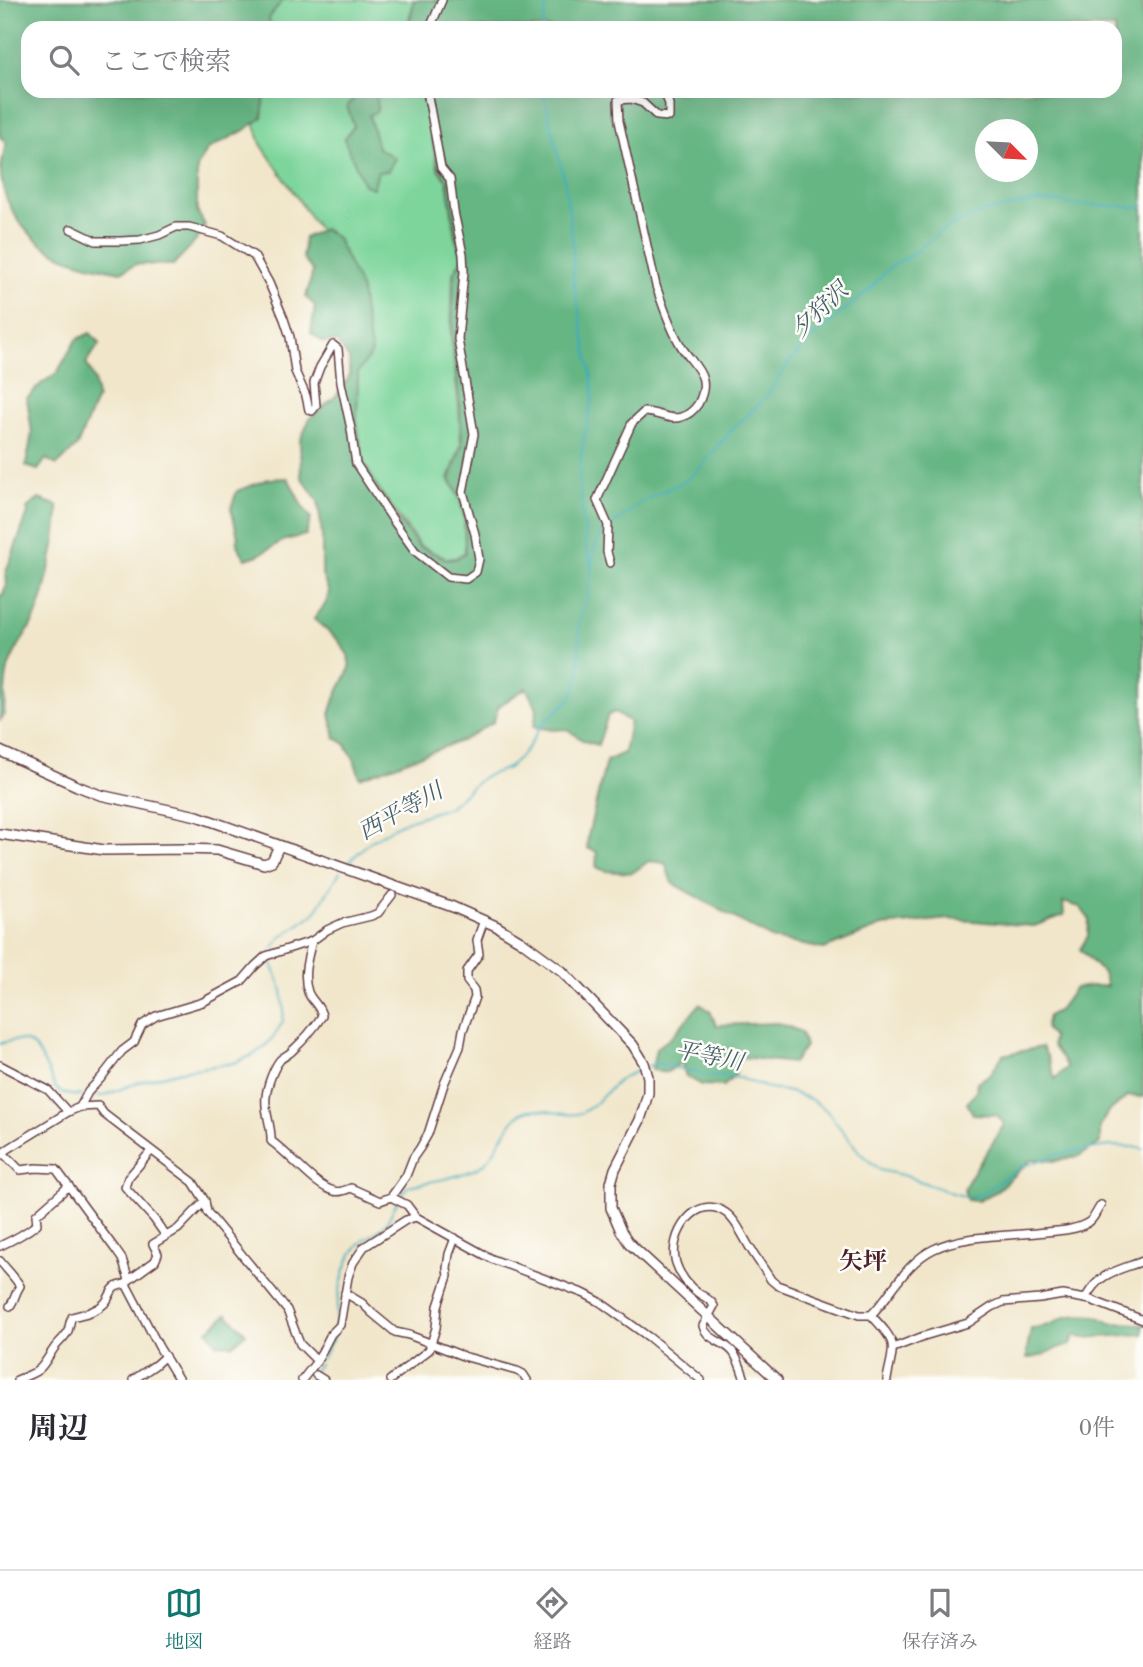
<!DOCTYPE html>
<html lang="ja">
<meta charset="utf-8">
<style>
:root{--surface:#fff;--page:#f7f7f7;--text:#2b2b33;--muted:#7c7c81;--line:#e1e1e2;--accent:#0f766e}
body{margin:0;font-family:"Old Standard TT","Noto Serif JP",serif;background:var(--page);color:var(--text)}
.compass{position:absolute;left:975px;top:119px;width:63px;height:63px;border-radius:50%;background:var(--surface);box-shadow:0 7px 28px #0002;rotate:114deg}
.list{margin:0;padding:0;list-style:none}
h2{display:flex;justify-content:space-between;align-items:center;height:91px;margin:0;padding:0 28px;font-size:30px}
h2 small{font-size:23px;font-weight:400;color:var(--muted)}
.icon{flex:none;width:38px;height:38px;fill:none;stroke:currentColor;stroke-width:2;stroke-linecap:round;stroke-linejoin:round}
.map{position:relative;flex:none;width:1143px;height:1380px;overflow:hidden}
.search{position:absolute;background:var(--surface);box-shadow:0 7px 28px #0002;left:21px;right:21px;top:21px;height:77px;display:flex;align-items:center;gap:18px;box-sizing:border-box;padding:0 24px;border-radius:21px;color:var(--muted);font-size:26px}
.sheet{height:189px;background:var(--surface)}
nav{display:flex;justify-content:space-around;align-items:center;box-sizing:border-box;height:98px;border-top:2px solid var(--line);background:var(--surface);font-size:19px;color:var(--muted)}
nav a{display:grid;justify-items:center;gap:4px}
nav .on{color:var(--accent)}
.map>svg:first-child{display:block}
</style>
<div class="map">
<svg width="1143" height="1380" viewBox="0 0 1143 1380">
<rect width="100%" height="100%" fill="#fdfcf7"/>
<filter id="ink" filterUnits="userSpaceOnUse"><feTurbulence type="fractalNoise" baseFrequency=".0143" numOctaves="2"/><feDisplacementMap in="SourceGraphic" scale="14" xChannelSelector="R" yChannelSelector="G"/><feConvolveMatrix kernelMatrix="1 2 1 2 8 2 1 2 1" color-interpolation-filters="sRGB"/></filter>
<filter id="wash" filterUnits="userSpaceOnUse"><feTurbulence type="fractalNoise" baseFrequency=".00686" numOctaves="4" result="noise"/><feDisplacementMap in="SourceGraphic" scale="28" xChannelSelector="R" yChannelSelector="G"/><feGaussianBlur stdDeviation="1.57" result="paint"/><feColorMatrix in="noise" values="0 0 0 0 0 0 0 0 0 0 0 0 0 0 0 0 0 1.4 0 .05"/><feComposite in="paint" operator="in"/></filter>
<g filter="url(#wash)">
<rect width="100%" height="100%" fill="#f1e6ca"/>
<g fill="#7dd59b" stroke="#647a63" stroke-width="2">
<polygon points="261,0 415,0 409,18 408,28 260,28"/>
<polygon points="257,91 418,91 426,107 438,169 447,181 456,241 463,257 453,273 451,335 459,407 461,445 449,479 460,499 464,516 465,552 455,558 445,558 420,546 358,461 347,394 356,299 325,239 261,144 255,125"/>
</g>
<g fill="#66b683" stroke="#586a57" stroke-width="2" fill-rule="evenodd">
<path d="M0,0h283l-14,18 2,10h-243v63h236v10l-2,17 -19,13 -35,18 -11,18v44l8,14 -10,17 -22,23 -37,-1 -15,8c-48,-10 -82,-16 -109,-62 -6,-11 -12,-28 -11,-41 1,-9 4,-19 5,-27l-6,-5z"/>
<path d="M414,0h729v1097l-15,-1 -21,17 -7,14v16l-21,13 -24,5 -23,-2 -37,33 -17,9 -11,-1 -3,-11c11,-23 28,-42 40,-65l-7,-9 -24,-1 -6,-11 9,-11 1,-10 13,-7 13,-20 39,-8 5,9 8,23 12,-12 -15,-22 1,-7 -8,-10 3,-12 11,-6 16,-22 19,-2h13l-4,-13 -23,-24 8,-13 1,-17 -9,-12 -17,-5 1,13 -30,11 -86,-7 -66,7 -58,23 -51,-10 -101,-56 -7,-20 -16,-2 -17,12 -26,-2 -10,-4 1,-15 -10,-4 1,-12 18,-75 18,-8 6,-31 -15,-10 -7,3 -10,30 -14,-4 -17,-12 -14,1 -19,-3 3,-19 -11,-20 -27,18 -6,16 -30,18 -103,38 -6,-19 -8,-14 -11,-8 -5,-23 6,-18 14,-28 -2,-13 -10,-15 -24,-21 12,-16 3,-11 -7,-17v-40l-4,-34 -17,-25 -1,-35 10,-23 26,-22 14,-20 -1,-17 -12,-17h-14l-12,-9 4,-27 -9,-9 7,-26 -10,-12 1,-21 20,-9 13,9 24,51 3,24 8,40 -14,19 -1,50 6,39 25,46 31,40 27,12h10l9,-6v-37l-5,-18 -10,-19 12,-34 -2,-38 -8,-72 2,-62 9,-15 -6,-17 -9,-60 -9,-12 -13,-61 -8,-17h697v-63h-706zM986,130h42v42h-42z"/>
<polygon points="368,92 377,98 377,111 369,115 378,148 395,158 388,171 378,172 373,188 364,185 344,139 354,126 347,107 356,95"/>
<polygon points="90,333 100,343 86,363 94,379 97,398 77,446 57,465 46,459 38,470 26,466 32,433 27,398 41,384 57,373 76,340"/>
<polygon points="288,478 302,506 311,518 306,535 285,540 258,555 246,559 237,545 238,537 231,508 237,491 268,479"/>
<path d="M39,499l19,7c1,24 -13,90 -23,112 -8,16 -20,30 -26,48 -5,15 -4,34 -5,49l-4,5v-124l3,-2 4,-11 -1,-11 22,-59 -1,-5z"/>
<path d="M700,1004l10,7 6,14 63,-2 22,9 4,14 -12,17 -52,-6 -6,11 1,6 -12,12 -22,-1 -16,-9 -5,-14c-11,9 -14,14 -29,7l4,-21 15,-10z"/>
<polygon points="227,1314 246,1333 232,1345 218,1344 208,1331"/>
<path d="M1078,1315l18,1 14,7 33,1v10l-61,4 -7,-3 -5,10c-16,1 -27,14 -43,13v-8l4,-21 21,-5 13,-7z"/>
</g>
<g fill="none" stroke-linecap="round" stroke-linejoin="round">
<g stroke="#3eacbc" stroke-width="2">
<polyline points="543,28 547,0"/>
<polyline points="543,91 565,183 573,245 573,279 592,379 593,396 583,442 579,476 586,545 590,564"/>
<polyline points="610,527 643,501 687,480 699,469 734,427 750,413 767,396 784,369 809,340 869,290 891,266 910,256 940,232 961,221 981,213 1033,202 1053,201 1073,205 1143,207"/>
<polyline points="346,865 368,843 391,829 405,822 449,807 483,777 508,768 519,758 529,746 541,725 571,698 579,676 579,623 589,591 593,553 600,533 606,529"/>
<polyline points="272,950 281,937 314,914 340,872"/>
<path d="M0,1044c30,-11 37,3 49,29 2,4 4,12 7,15 6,7 18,7 26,8"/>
<polyline points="647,1067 654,1063 705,1074 739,1078 765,1087 794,1093 810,1099 826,1110 861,1154 880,1170 906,1176 952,1193 968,1197 980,1195 1021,1167 1057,1154 1110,1146 1132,1147 1143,1149"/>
<polyline points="88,1096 103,1096 139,1082 181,1071 234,1063 253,1055 264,1047 275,1035 283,1021 284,1010 282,990 271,961 272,956"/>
<path d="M400,1198l8,-12c20,-4 62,-10 77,-23 14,-13 22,-44 39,-51 16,-7 35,5 53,2 13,-2 31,-24 41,-33 6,-6 17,-8 24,-12"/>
<path d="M335,1327c3,-24 5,-60 22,-80 8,-10 21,-14 29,-24 5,-6 6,-14 11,-20"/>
<polyline points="322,1359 334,1336"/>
<polyline points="308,1380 319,1364"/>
</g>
</g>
</g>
<g filter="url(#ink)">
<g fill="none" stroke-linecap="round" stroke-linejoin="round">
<defs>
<g id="minor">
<polyline points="430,28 442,0"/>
<polyline points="700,91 703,94"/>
<polyline points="71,229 96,241 121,241 140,240 159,235 176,227 189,227 222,236 254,256 269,283 284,319 290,337 295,371 306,396 309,410 312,411 316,406 314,383 320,367 333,345 338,349 341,383 351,429 356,464 395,523 415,551 448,577 466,579 476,572 479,559 475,534 463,492 474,434 458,339 464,272 463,254 454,212 450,179 441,168 427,91"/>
<path d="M610,563l-3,-11 1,-27 -11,-25 35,-77 12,-11c13,0 26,9 37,5 8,-2 13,-7 17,-13 15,-28 -4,-37 -17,-58 -11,-18 -18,-40 -25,-60l-37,-165 -1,-21 13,-1 12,4 14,13 12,1v-13l-5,-13"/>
<path d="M312,941c-4,16 -10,34 -4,51 3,9 12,13 14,24 -8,12 -18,24 -29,34 -3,4 -9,6 -13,10 -7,9 -13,26 -14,37 -2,15 6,29 5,44 19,13 43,45 63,50 5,2 12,-1 17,-3l29,13 11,-4 15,-21 7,-18 7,-10 8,-14 16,-50 16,-37 3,-17 12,-33 -1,-7 -7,-9v-10l12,-17 -2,-14 7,-20"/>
<polyline points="0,1065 48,1090 68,1112"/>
<polyline points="80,1107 98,1106 104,1114 193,1182 205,1201 207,1212 287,1310 300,1344 317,1361"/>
<polyline points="151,1151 128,1178 125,1187 154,1219 166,1236"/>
<polyline points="3,1153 20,1170 36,1168 56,1169 115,1249 122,1259 129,1280"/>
<polyline points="0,1155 8,1149 68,1112 80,1107 88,1092 101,1078 122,1051 134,1042 142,1025 156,1016 203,1002 242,981 255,966 266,956 312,941 327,930 342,923 371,916 378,913 392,895"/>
<polyline points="391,1197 407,1205 416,1217 492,1259 585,1294 600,1302 650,1338 701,1380"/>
<path d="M0,1246c13,-6 26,-13 37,-22l-1,-9 33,-29"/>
<path d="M0,1261c7,9 14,15 20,25 -5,7 -5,14 -10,20"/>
<polyline points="345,1293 362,1303 372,1313 395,1332 409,1335 463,1356 517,1371 523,1374 527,1380"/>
<path d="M1085,1299c14,-27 32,-28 58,-38"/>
<path d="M871,1315c21,-21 35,-53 63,-66 31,-15 78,-13 112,-17 13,-1 31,-2 43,-10 5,-3 8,-12 12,-17"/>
<polyline points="893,1348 924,1336 968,1323 992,1307 1003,1302 1040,1299 1063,1295 1091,1300 1143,1320"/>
<polyline points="316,1375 324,1380"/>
<path d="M17,1380c28,-11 22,-10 38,-33 4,-5 9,-9 12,-14 3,-5 2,-11 5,-16 11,-3 24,-5 33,-14 9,-11 3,-16 21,-19"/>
<polyline points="133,1380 155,1365 165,1356"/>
<polyline points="179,1380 159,1347 126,1284 129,1280 155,1261 158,1254 153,1244 178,1229 205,1201"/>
<polyline points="302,1380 317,1361 331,1334 340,1325 348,1277 353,1263 364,1247 406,1220 416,1217"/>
<polyline points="390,1380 429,1350 436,1328 438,1306 448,1276 447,1268 449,1254 455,1238"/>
<path d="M745,1380c-3,-9 -6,-20 -12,-28 -9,-11 -26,-12 -30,-26l11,-20c-3,-7 -10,-9 -16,-13 -10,-7 -18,-18 -22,-30 -9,-26 20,-72 50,-50 11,8 17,24 24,35 7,11 14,21 21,32l6,5 82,30h12c7,8 19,19 21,29 2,11 -4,25 -5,36"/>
</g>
<g id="tertiary">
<polyline points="0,751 77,786 100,795 197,816 453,907 496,926 521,941 562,971 633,1045 644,1063 648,1077 648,1093 645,1104 640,1120 615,1169 611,1183 611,1208 621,1231 629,1243 777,1380"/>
<polyline points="0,834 104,850 183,849 217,850 264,864 272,861 279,846"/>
</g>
</defs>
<use href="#minor" stroke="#633d43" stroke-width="10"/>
<use href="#tertiary" stroke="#633d43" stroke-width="12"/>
<use href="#minor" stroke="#fff" stroke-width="7"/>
<use href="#tertiary" stroke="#fff" stroke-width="9"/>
</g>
</g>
<g text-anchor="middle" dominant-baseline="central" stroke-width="5" stroke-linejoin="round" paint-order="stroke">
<g font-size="23" font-style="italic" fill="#455e6c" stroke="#fdfcf7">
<text transform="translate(820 311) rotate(-44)">夕狩沢</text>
<text transform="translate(401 812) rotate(-29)">西平等川</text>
<text transform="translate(709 1057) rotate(11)">平等川</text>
</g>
<g font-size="24" font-weight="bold" fill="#4a1f2b" stroke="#fdfcf7">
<text x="863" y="1263">矢坪</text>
</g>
</g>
</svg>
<svg class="compass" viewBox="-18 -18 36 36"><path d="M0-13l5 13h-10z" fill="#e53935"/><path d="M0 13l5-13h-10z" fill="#7c7c81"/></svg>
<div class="search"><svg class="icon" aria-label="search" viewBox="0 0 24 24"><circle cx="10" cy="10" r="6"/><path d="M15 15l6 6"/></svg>ここで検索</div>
</div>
<section class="sheet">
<h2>周辺<small>0件</small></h2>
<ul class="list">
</ul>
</section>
<nav>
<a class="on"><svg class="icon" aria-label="map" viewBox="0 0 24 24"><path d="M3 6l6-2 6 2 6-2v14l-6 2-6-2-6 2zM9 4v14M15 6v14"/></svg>地図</a>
<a><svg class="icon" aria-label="directions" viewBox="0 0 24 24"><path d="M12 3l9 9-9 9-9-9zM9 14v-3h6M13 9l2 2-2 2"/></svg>経路</a>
<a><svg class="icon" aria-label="saved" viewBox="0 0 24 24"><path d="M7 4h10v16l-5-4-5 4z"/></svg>保存済み</a>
</nav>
